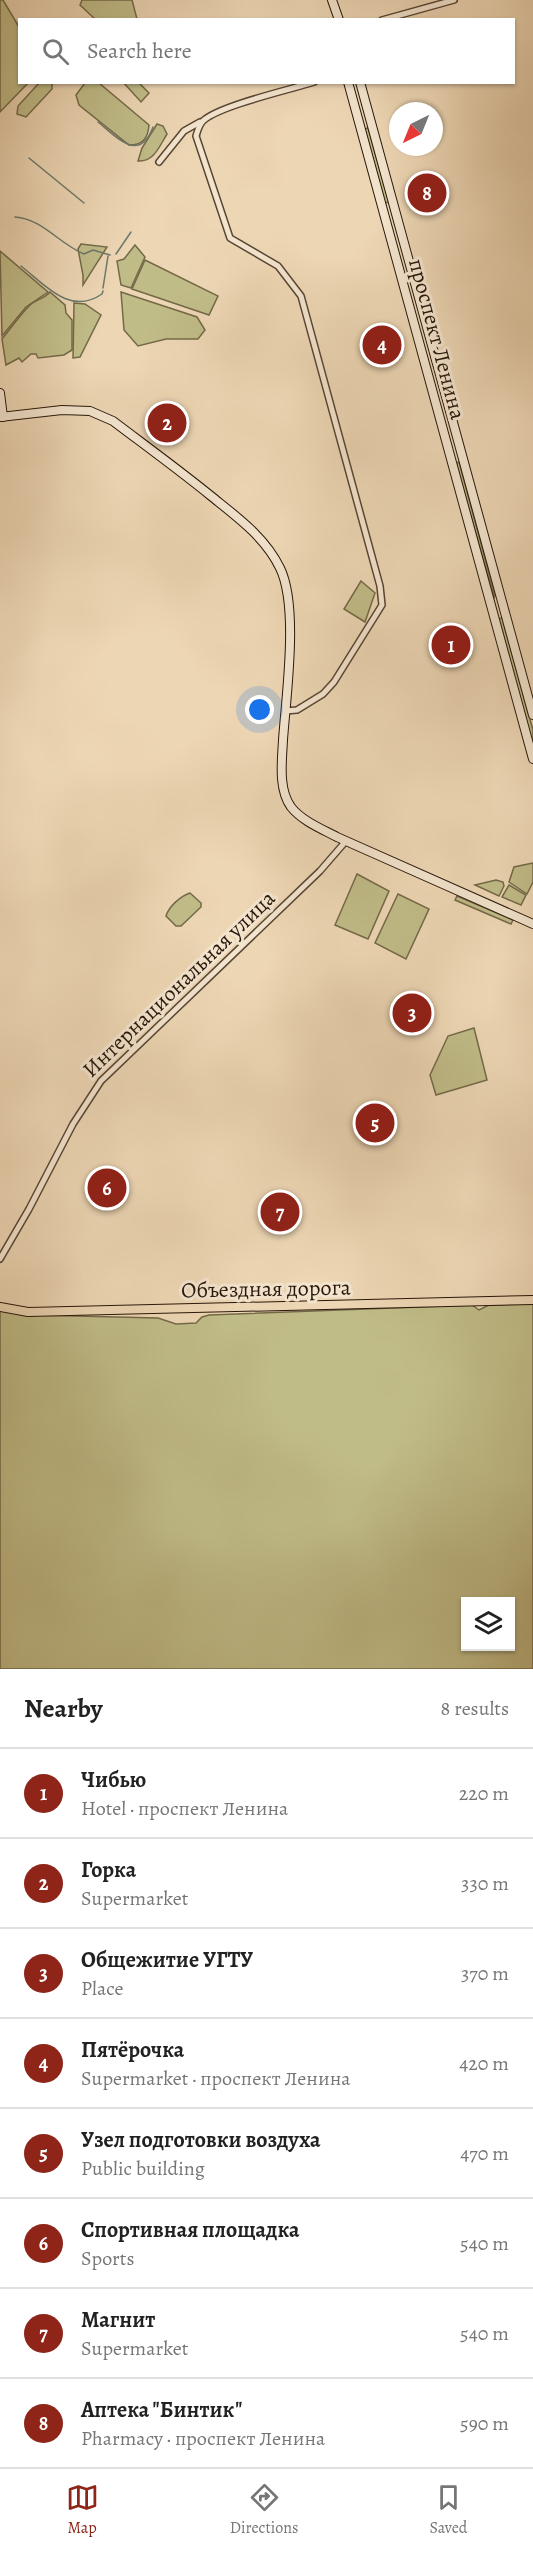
<!DOCTYPE html>
<meta charset="utf-8">
<style>
:root{--surface:#fff;--page:#f6f6f6;--text:#222;--muted:#767676;--line:#e0e0e0;--accent:#8f2418}
body{margin:0;font-family:Alegreya,serif;background:var(--page);color:var(--text)}
.controls{position:absolute;right:18px;bottom:18px;display:grid;overflow:hidden;border-radius:0px;box-shadow:0 2px 4px #0004}
.controls button{width:54px;height:54px;display:grid;place-items:center;padding:0;border:0;border-bottom:2px solid var(--line);background:var(--surface);color:var(--text);font:30px sans-serif}
.compass{position:absolute;left:389px;top:102px;width:54px;height:54px;border-radius:50%;background:var(--surface);box-shadow:0 2px 4px #0004;rotate:223deg}
.you{position:absolute;left:260px;top:710px;width:21px;height:21px;margin:-15px;border:4px solid #fff;border-radius:50%;background:#1a73e8;box-shadow:0 0 0 9px #1a73e833}
.badge{display:grid;place-items:center;width:39px;height:39px;border-radius:50%;background:var(--accent);color:#fff;font-size:20px;font-weight:700}
.pin{position:absolute;translate:-50% -50%;border:3px solid #fff;box-shadow:0 2px 6px #0006}
.list{margin:0;padding:0;list-style:none}
h2{display:flex;justify-content:space-between;align-items:center;height:78px;margin:0;padding:0 24px;font-size:26px}
h2 small{font-size:20px;font-weight:400;color:var(--muted)}
.list li{display:grid;grid-template-columns:39px 1fr auto;gap:18px;align-items:center;box-sizing:border-box;height:90px;padding:0 24px;border-top:2px solid var(--line)}
.list b{display:block;font-size:22px;white-space:nowrap}
.list p{margin:0;font-size:20px;white-space:nowrap;color:var(--muted)}
.list em{font-size:20px;font-style:normal;color:var(--muted)}
.icon{flex:none;width:33px;height:33px;fill:none;stroke:currentColor;stroke-width:2;stroke-linecap:round;stroke-linejoin:round}
.map{position:relative;flex:none;width:533px;height:1669px;overflow:hidden}
.search{position:absolute;background:var(--surface);box-shadow:0 2px 4px #0004;left:18px;right:18px;top:18px;height:66px;display:flex;align-items:center;gap:15px;box-sizing:border-box;padding:0 21px;border-radius:0px;color:var(--muted);font-size:22px}
.sheet{height:798px;background:var(--surface)}
nav{display:flex;justify-content:space-around;align-items:center;box-sizing:border-box;height:84px;border-top:2px solid var(--line);background:var(--surface);font-size:16px;color:var(--muted)}
nav a{display:grid;justify-items:center;gap:3px}
nav .on{color:var(--accent)}
.map>svg:first-child{display:block}
</style>
<div class="map">
<svg width="533" height="1669" viewBox="0 0 533 1669">
<rect width="100%" height="100%" fill="#edd6b4"/>
<filter id="stains"><feTurbulence type="fractalNoise" baseFrequency=".00333" numOctaves="4"/><feColorMatrix values="0 0 0 0 .2 0 0 0 0 .09 0 0 0 0 .02 0 0 0 .5 -.17"/></filter>
<radialGradient id="worn" r=".72"><stop offset=".6" stop-color="#630" stop-opacity="0"/><stop offset="1" stop-color="#630" stop-opacity=".3"/></radialGradient>
<g fill="#c0bc88" stroke="#746948" stroke-width="1.5" fill-rule="evenodd">
<polygon points="0,0 3,0 19,27 20,82 28,83 0,112"/>
<polygon points="82,0 132,0 137,19 95,19 80,5"/>
<polygon points="123,82 139,83 149,93 141,102"/>
<polygon points="39,83 52,83 52,89 26,117 17,114 18,106"/>
<path d="M85,83h14l50,42c-1,14 -7,20 -20,20l-50,-40 -3,-10z"/>
<path d="M157,124l6,2 4,8c-8,13 -13,28 -29,27l4,-13z"/>
<polygon points="368,128 389,202 385,203 364,129"/>
<polygon points="81,244 107,247 83,285 83,275 78,249"/>
<polygon points="135,245 145,257 131,288 121,285 117,261 124,259"/>
<polygon points="0,251 48,292 26,307 2,336"/>
<polygon points="145,260 218,296 209,315 132,289"/>
<path d="M50,292l15,13 1,8 6,7v30l-8,5 -26,3 -2,-4h-5l-9,8 -3,-4 -13,7 -4,-26c9,-11 18,-24 28,-34 7,-6 14,-6 20,-13z"/>
<polygon points="121,292 197,317 205,330 198,339 166,339 138,346 124,330"/>
<polygon points="74,303 85,304 101,315 80,357 73,358"/>
<polygon points="459,462 495,596 494,598 456,463"/>
<polygon points="361,581 375,593 365,622 344,609"/>
<polygon points="502,618 533,730 533,746 498,619"/>
<polygon points="533,863 533,882 527,894 509,882 514,867"/>
<polygon points="357,874 389,891 368,939 335,925"/>
<polygon points="496,880 503,882 504,886 499,896 475,885"/>
<polygon points="509,885 526,895 521,905 502,897"/>
<path d="M190,893l11,10v4l-20,19h-5l-10,-10c3,-10 15,-20 24,-23z"/>
<polygon points="398,894 429,909 406,959 375,943"/>
<polygon points="457,896 513,920 511,924 455,900"/>
<polygon points="474,1028 487,1080 436,1095 430,1075 448,1036"/>
<path d="M533,1304v365h-533v-359l33,5 125,3 18,6 20,-1 6,-6 7,-2 263,-10 7,5 10,-5zM466,1602h44v44h-44z"/>
</g>
<g fill="none" stroke-linecap="round" stroke-linejoin="round">
<g stroke="#6b786b" stroke-width="1.5">
<path d="M98,122c19,15 41,42 55,5"/>
<polyline points="29,158 84,203"/>
<path d="M15,217c28,2 44,27 69,37l9,-4 17,5"/>
<polyline points="116,254 131,232"/>
<path d="M21,266c24,19 49,50 81,28l1,-3"/>
<polyline points="103,288 108,256"/>
</g>
<defs>
<g id="street">
<polyline points="382,20 454,0"/>
<polyline points="159,162 184,131 200,122"/>
<path d="M285,711l12,-1 26,-16 11,-12 48,-77 -2,-19 -79,-290 -23,-30 -48,-28 -34,-102c2,-6 3,-12 8,-16 18,-15 85,-30 110,-38"/>
<polyline points="0,1259 29,1209 73,1124 101,1081 320,871 346,841"/>
</g>
<g id="secondary">
<polyline points="332,0 339,20"/>
<polyline points="348,82 533,759"/>
<polyline points="360,82 533,715"/>
<polyline points="0,393 3,417"/>
<path d="M0,417l62,-7 28,1 23,10c33,25 66,49 98,75 26,21 54,41 69,72 19,39 6,128 3,172 -1,21 -5,49 8,67 11,14 31,22 46,30l196,87"/>
</g>
<polyline id="primary" points="0,1307 28,1312 533,1300"/>
</defs>
<use href="#street" stroke="#584634" stroke-width="8"/>
<use href="#secondary" stroke="#271609" stroke-width="10"/>
<use href="#primary" stroke="#271609" stroke-width="10"/>
<use href="#street" stroke="#f3e4ce" stroke-width="5"/>
<use href="#secondary" stroke="#f3e4ce" stroke-width="8"/>
<use href="#primary" stroke="#edd6b4" stroke-width="8"/>
</g>
<g text-anchor="middle" dominant-baseline="central" stroke-width="6" stroke-linejoin="round" paint-order="stroke">
<g font-size="22" fill="#271609" stroke="#f3e4ce">
<text transform="translate(437 339) rotate(75)">проспект Ленина</text>
<text transform="translate(179 984) rotate(-44)">Интернациональная улица</text>
<text transform="translate(266 1289) rotate(-1)">Объездная дорога</text>
</g>
</g>
<rect width="100%" height="100%" filter="url(#stains)"/>
<rect width="100%" height="100%" fill="url(#worn)"/>
</svg>
<div class="controls">
<button><svg class="icon" aria-label="layers" viewBox="0 0 24 24"><path d="M12 4l9 5-9 5-9-5zM3 14l9 5 9-5"/></svg></button>
</div>
<svg class="compass" viewBox="-18 -18 36 36"><path d="M0-13l5 13h-10z" fill="#e53935"/><path d="M0 13l5-13h-10z" fill="#767676"/></svg>
<div class="you"></div>
<div class="pin badge" style="left:451px;top:645px">1</div>
<div class="pin badge" style="left:167px;top:423px">2</div>
<div class="pin badge" style="left:412px;top:1013px">3</div>
<div class="pin badge" style="left:382px;top:345px">4</div>
<div class="pin badge" style="left:375px;top:1123px">5</div>
<div class="pin badge" style="left:107px;top:1188px">6</div>
<div class="pin badge" style="left:280px;top:1212px">7</div>
<div class="pin badge" style="left:427px;top:193px">8</div>
<div class="search"><svg class="icon" aria-label="search" viewBox="0 0 24 24"><circle cx="10" cy="10" r="6"/><path d="M15 15l6 6"/></svg>Search here</div>
</div>
<section class="sheet">
<h2>Nearby<small>8 results</small></h2>
<ul class="list">
<li><span class="badge">1</span><div><b>Чибью</b><p>Hotel · проспект Ленина</p></div><em>220 m</em></li>
<li><span class="badge">2</span><div><b>Горка</b><p>Supermarket</p></div><em>330 m</em></li>
<li><span class="badge">3</span><div><b>Общежитие УГТУ</b><p>Place</p></div><em>370 m</em></li>
<li><span class="badge">4</span><div><b>Пятёрочка</b><p>Supermarket · проспект Ленина</p></div><em>420 m</em></li>
<li><span class="badge">5</span><div><b>Узел подготовки воздуха</b><p>Public building</p></div><em>470 m</em></li>
<li><span class="badge">6</span><div><b>Спортивная площадка</b><p>Sports</p></div><em>540 m</em></li>
<li><span class="badge">7</span><div><b>Магнит</b><p>Supermarket</p></div><em>540 m</em></li>
<li><span class="badge">8</span><div><b>Аптека &quot;Бинтик&quot;</b><p>Pharmacy · проспект Ленина</p></div><em>590 m</em></li>
</ul>
</section>
<nav>
<a class="on"><svg class="icon" aria-label="map" viewBox="0 0 24 24"><path d="M3 6l6-2 6 2 6-2v14l-6 2-6-2-6 2zM9 4v14M15 6v14"/></svg>Map</a>
<a><svg class="icon" aria-label="directions" viewBox="0 0 24 24"><path d="M12 3l9 9-9 9-9-9zM9 14v-3h6M13 9l2 2-2 2"/></svg>Directions</a>
<a><svg class="icon" aria-label="saved" viewBox="0 0 24 24"><path d="M7 4h10v16l-5-4-5 4z"/></svg>Saved</a>
</nav>
